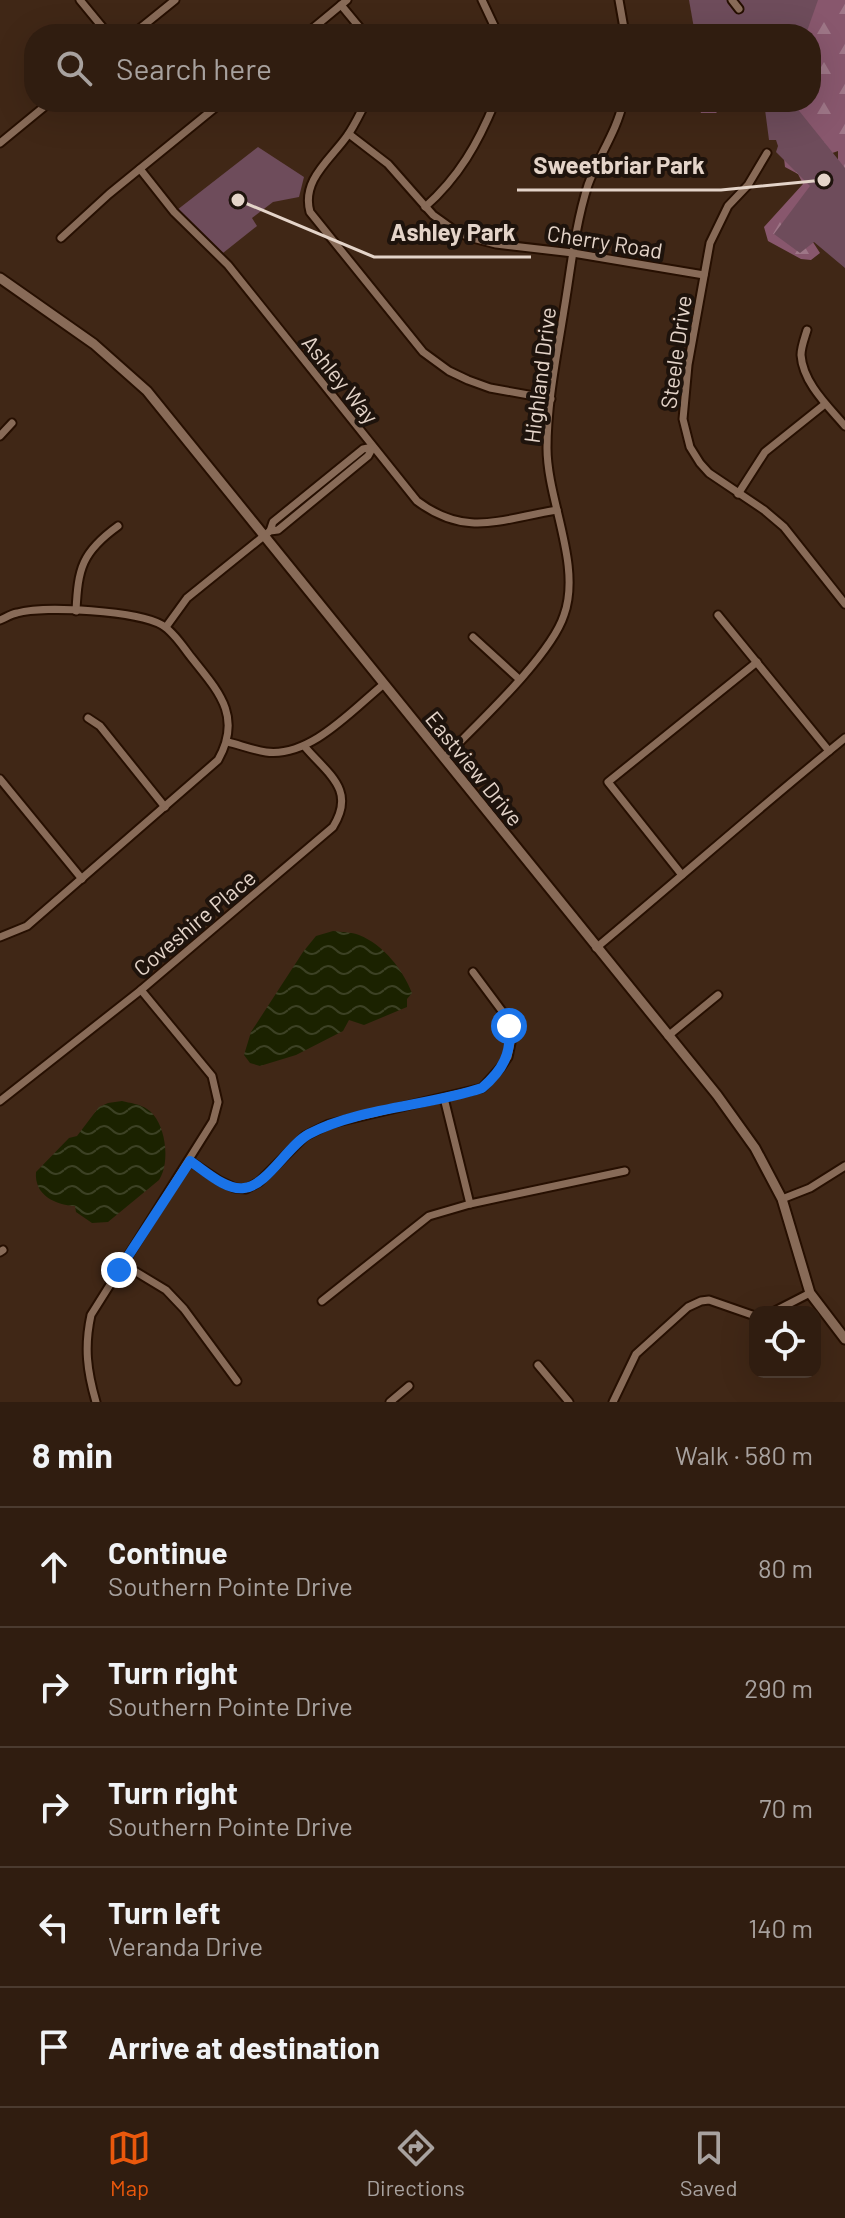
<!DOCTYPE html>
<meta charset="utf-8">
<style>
:root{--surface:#301d10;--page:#3c2a1e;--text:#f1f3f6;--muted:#a8a29f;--line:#4b3b30;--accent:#ea580c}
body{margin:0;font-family:Barlow,sans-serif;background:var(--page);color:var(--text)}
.controls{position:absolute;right:24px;bottom:24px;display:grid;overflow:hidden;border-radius:16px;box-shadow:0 8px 32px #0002}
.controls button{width:72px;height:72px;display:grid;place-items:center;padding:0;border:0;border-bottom:2px solid var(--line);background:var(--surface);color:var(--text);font:40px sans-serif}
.stop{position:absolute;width:24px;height:24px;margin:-18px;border:6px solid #1a73e8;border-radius:50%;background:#fff}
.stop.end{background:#1a73e8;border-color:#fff;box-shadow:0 2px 8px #0008}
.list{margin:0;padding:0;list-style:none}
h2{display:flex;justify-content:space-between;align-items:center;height:104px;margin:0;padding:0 32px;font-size:34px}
h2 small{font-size:26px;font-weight:400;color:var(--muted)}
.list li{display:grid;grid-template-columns:52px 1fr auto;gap:24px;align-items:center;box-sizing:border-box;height:120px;padding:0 32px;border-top:2px solid var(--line)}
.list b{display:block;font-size:30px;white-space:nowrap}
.list p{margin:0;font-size:26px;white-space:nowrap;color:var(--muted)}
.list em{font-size:26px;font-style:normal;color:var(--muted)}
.icon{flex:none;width:44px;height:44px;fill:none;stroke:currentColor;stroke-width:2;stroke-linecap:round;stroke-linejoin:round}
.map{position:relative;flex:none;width:845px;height:1402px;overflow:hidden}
.search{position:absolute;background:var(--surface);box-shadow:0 8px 32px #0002;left:24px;right:24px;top:24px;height:88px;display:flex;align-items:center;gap:20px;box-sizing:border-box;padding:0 28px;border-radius:32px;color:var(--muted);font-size:30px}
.sheet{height:704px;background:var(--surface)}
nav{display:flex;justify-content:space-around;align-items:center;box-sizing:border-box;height:112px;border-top:2px solid var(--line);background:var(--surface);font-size:22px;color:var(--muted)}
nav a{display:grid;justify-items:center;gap:4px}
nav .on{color:var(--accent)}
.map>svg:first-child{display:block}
</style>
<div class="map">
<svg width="845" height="1402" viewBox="0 0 845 1402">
<defs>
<pattern id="forest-firs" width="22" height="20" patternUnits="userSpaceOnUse" patternTransform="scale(2)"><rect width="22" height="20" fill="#88576d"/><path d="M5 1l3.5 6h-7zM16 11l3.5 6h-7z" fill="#9e7687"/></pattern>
<pattern id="water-waves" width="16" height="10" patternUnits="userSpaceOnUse" patternTransform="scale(2)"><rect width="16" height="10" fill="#1b2200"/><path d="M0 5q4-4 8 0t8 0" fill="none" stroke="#3c4124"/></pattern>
</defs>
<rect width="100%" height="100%" fill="#402716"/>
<g fill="url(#forest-firs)">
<polygon points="807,0 845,0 845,187 838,166 838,151 821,157 814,178 809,236 820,253 811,260 801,259 768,241 764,227 803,184 798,174 785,167 782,141 765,102 811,102 811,34 788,34"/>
<polygon points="696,102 727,102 716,113 701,113"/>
</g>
<g fill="#6e4c5b">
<polygon points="689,0 818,0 806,34 695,34"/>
<polygon points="764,102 792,102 845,168 845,268 814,242 800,253 774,234 810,186 776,152 778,146 776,140 769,140"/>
<polygon points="258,147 304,177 299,197 273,202 252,218 257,226 223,253 177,210"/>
</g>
<g fill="url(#water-waves)">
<path d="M333,931c8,1 19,1 26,4 25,10 44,35 53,58l-5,6v8l-43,18 -15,-5 -6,11 -47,24 -36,11 -10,-3 -6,-8 7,-23 52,-80 13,-16z"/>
<path d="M122,1101c8,2 18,3 25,8 19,12 24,54 12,71l-51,42 -16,1 -16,-11 -1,-6c-20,-1 -41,-11 -39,-34l33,-34 8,-2 22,-29 9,-4z"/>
</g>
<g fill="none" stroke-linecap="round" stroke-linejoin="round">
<defs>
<g id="minor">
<polyline points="80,0 108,34"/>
<polyline points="482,0 498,34"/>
<polyline points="619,0 625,34"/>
<polyline points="732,0 739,9"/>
<polyline points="341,5 365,34"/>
<polyline points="133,34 175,0"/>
<polyline points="306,34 347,0"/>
<path d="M366,102c-6,11 -11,23 -19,34 -16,23 -46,44 -37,76l113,140 26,19 19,9 22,8 61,11"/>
<polyline points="349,134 388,164 433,215 454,230 469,237 496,244 573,253 704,275"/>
<polyline points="0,143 50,102"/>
<polyline points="767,153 748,185 728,206 710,243 688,365 683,419 690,447 700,463 709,473 764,510 784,527 845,604"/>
<path d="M140,169l34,43 54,53 189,236c49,37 84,18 140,9"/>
<path d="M425,207c34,-30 53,-64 70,-105"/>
<polyline points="61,238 109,194 222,102"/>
<path d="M807,330c-2,7 -6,17 -6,25 2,28 27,51 44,71"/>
<polyline points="0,436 12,423"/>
<polyline points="738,494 765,452 825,404"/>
<polyline points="270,531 273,522 363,449 373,447"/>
<path d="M76,611c2,-43 6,-59 42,-85"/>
<polyline points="718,615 829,751"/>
<path d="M0,620c5,-2 11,-6 17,-7 28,-8 121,-2 145,12 12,7 21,22 29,32 27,34 52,59 27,103l-191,166 -27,11"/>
<polyline points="166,627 187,598 270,531 278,530 368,456 373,447"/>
<polyline points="473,637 519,679"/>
<polyline points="88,718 100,726 165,807"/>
<path d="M228,742c12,3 25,8 38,10 44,6 86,-42 118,-68"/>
<path d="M444,758c32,-33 107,-102 120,-143 18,-50 -17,-115 -17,-167 0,-46 10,-93 17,-138 7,-41 11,-85 24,-125 10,-28 29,-54 35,-83"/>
<polyline points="0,779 82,879"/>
<polyline points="682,875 608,782 757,662"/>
<path d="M596,948c84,-70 165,-142 249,-210"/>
<polyline points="668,1036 718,995"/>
<polyline points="444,1098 470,1204"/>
<path d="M0,1101l141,-111 192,-163c23,-37 -4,-52 -28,-80"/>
<polyline points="190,1161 220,1181 235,1188 246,1189 259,1182 305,1136 329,1124 482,1088 501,1067 508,1057 511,1043 509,1026 502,1011 473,972"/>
<polyline points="782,1199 810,1188 845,1166"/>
<polyline points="0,1252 3,1250"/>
<polyline points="123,1264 166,1290 184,1309 237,1381"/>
<polyline points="322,1301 429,1216 470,1204 625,1171"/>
<polyline points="773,1312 810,1293"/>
<polyline points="538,1365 569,1402"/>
<path d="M96,1402c-9,-31 -12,-55 -5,-87l122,-194 5,-19 -6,-26 -71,-86"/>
<polyline points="390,1402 409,1386"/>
<polyline points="613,1402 636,1354 688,1307 701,1301 709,1300 755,1316"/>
</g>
<polyline id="tertiary" points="0,278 94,344 147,391 717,1095 755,1148 782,1199 810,1293 845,1339"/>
</defs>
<use href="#minor" stroke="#260f01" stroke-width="11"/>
<use href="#tertiary" stroke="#260f01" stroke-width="13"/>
<use href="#minor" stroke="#886b58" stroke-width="7"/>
<use href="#tertiary" stroke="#886b58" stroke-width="9"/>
</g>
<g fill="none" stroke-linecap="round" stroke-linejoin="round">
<path stroke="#1a73e8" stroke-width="10" d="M119,1270l71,-109c14,9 36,30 54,27 23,-2 44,-43 65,-54 49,-26 119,-28 173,-46 21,-18 30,-35 27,-62"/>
</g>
<g text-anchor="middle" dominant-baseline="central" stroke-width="8" stroke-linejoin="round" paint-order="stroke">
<g font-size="22" fill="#e4d4c9" stroke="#1e130c">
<text transform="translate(605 241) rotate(9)">Cherry Road</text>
<text transform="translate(675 352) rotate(-82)">Steele Drive</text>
<text transform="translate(539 375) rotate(-83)">Highland Drive</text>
<text transform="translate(341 379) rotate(51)">Ashley Way</text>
<text transform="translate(475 768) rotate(51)">Eastview Drive</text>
<text transform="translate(194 922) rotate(-40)">Coveshire Place</text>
</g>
</g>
<path fill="none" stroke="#e4d4c9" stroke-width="3" d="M824 180L721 190H517M238 200L374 257H531"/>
<g fill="#e4d4c9" stroke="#1e130c" stroke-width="3">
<circle cx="824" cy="180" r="8"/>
<circle cx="238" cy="200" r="8"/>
</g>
<g font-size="24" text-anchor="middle" font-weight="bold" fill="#e4d4c9" stroke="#1e130c" stroke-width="8" stroke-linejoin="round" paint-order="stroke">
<text x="619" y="174">Sweetbriar Park</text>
<text x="453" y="241">Ashley Park</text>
</g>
</svg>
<div class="controls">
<button><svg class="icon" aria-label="locate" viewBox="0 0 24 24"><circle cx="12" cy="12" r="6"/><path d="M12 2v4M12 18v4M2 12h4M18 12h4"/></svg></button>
</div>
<div class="stop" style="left:509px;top:1026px"></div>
<div class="stop end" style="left:119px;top:1270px"></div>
<div class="search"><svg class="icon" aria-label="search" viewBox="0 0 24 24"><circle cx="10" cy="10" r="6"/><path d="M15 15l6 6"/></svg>Search here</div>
</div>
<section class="sheet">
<h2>8 min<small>Walk · 580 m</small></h2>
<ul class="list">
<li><svg class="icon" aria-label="ahead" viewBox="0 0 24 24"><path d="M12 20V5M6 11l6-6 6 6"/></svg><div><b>Continue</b><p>Southern Pointe Drive</p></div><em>80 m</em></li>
<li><svg class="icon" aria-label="right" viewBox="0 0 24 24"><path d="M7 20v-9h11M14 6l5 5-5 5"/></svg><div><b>Turn right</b><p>Southern Pointe Drive</p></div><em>290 m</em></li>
<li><svg class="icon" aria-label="right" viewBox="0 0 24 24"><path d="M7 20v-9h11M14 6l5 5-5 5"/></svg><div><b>Turn right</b><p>Southern Pointe Drive</p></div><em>70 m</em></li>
<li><svg class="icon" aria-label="left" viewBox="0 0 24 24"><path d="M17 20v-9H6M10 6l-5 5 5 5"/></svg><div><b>Turn left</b><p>Veranda Drive</p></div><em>140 m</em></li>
<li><svg class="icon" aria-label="arrive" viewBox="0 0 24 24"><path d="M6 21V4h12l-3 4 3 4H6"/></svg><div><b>Arrive at destination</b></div></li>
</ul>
</section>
<nav>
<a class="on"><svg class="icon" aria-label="map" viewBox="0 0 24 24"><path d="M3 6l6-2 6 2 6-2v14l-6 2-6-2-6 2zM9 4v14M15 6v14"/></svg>Map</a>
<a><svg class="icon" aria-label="directions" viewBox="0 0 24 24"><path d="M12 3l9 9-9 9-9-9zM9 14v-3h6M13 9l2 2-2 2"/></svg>Directions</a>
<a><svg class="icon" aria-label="saved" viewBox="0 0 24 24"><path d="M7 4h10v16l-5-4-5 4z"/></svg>Saved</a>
</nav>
